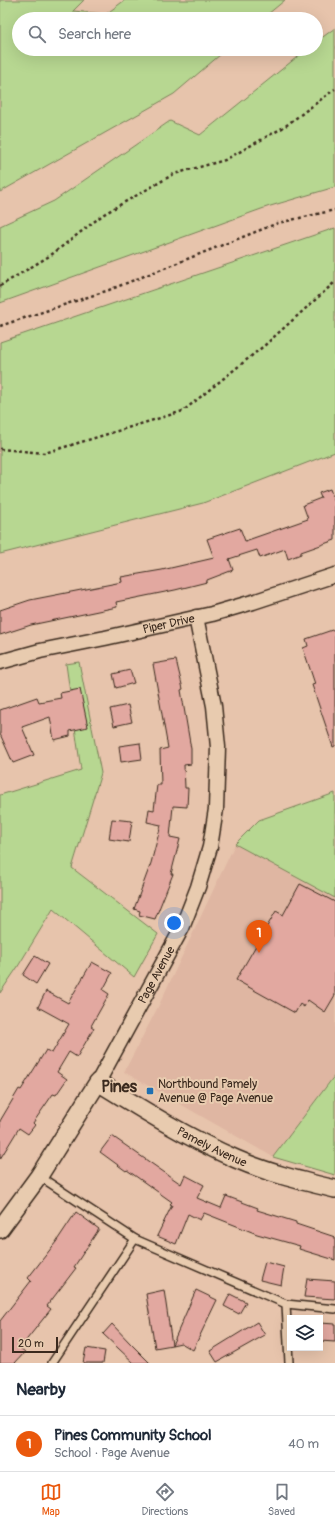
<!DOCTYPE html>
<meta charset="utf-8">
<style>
:root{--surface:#fff;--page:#f2f2f3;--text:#1f2937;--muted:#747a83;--line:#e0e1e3;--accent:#ea580c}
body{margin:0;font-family:Pangolin,sans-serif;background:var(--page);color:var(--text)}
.controls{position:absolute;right:12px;bottom:12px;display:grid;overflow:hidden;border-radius:0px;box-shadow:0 4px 16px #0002}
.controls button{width:36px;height:36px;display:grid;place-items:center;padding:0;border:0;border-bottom:1px solid var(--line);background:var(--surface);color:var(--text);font:20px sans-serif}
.scale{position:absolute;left:12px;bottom:10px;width:46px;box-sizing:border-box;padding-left:4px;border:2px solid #3b2a1e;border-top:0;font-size:11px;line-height:14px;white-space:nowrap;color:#3b2a1e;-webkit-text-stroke:3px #e8cbaf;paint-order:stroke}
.you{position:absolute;left:174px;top:923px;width:14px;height:14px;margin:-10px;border:3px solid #fff;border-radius:50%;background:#1a73e8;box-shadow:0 0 0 6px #1a73e833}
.badge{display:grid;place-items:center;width:26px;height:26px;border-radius:50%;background:var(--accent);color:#fff;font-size:13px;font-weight:700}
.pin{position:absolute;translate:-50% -33px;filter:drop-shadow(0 1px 2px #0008)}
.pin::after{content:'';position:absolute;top:21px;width:14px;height:12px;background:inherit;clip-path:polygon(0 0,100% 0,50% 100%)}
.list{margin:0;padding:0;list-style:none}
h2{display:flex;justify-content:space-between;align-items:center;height:52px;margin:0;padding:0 16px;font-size:17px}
h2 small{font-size:13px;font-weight:400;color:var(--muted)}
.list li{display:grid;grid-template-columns:26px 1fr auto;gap:12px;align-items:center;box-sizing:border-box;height:56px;padding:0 16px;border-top:1px solid var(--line)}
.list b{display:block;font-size:15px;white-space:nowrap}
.list p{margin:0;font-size:13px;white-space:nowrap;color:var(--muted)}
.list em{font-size:13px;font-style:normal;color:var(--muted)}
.icon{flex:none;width:22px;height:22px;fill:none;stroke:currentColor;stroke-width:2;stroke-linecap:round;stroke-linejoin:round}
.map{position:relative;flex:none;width:335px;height:1363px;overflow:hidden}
.search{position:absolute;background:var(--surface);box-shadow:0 4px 16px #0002;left:12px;right:12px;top:12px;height:44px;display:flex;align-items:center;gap:10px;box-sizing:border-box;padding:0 14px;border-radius:22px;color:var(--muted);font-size:15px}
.sheet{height:108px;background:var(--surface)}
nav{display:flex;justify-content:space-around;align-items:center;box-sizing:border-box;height:56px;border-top:1px solid var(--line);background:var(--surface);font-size:11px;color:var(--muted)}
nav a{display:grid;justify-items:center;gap:2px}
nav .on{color:var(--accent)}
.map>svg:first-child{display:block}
</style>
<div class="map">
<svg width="335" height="1363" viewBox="0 0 335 1363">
<rect width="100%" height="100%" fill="#e7c4ac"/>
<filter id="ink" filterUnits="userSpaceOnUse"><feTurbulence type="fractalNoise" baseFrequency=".025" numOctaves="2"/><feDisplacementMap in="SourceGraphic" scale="8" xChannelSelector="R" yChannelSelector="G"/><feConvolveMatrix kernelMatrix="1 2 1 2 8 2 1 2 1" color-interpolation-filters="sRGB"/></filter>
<g filter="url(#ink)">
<polygon fill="#dfb6a2" points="235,844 335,898 335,1075 273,1157 124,1072 158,1007"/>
<g fill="#b7d791" stroke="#798058">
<polygon points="0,0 84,0 73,11 106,14 125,0 285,0 262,19 19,19 19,49 227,49 174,94 0,192"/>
<polygon points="335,28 335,187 267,207 0,303 0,226 54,201 170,121 200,135 307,49 316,49 316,42"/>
<polygon points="335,228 335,452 203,503 0,554 0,342"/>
<polygon points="79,662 101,773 72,868 158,934 134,977 53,909 17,968 0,993 0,795 81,770 66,664"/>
<polygon points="335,793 335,898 235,844 259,820"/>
<polygon points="335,1075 335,1175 273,1157"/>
</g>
<g fill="#e2a8a0" stroke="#3b2a1e">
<polygon points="330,489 335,503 335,540 301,552 301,554 288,559 285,549 260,558 257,550 229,559 233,570 207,580 207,582 175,590 116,602 117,607 31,625 0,635 0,610 30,600 122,582 121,577 162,570 214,558 207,539 240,528 245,541 308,519 303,505 321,498 319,493"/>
<polygon points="335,629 335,746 333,747 312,685 315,684 303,648 308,646 306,639"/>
<polygon points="176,660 183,689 181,690 191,749 191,764 184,765 185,788 188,788 187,807 173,806 170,837 180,839 171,874 173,874 155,919 139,915 140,911 134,909 151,863 161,825 147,822 149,809 154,810 157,785 161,785 160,750 168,748 153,664"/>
<polygon points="130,670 134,683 116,688 113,674"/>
<polygon points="80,689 88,727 70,731 70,736 54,740 50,717 22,727 34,755 13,763 0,734 0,710 37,697 39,702 61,698 60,693"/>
<polygon points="128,705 132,722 114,726 110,709"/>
<polygon points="140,743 142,759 121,762 119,746"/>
<polygon points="112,819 132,821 129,842 109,839"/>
<polygon points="300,884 335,902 335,995 325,1012 308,1000 304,1007 300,1004 295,1013 236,980 276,911 283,915"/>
<polygon points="35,956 48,964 36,984 23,975"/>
<polygon points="92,962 112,973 103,990 109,994 91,1026 94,1028 77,1057 69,1052 57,1072 67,1079 56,1095 53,1094 33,1123 35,1125 28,1134 19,1128 0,1159 0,1121 19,1089 21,1090 46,1050 52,1053 69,1024 38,1007 46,991 68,1003"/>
<polygon points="112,1136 181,1184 185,1175 204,1185 197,1198 221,1208 226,1196 258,1208 257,1210 296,1222 296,1224 335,1237 335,1260 299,1249 300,1246 257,1234 204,1213 200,1220 188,1214 176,1244 157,1236 172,1205 170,1204 172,1202 127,1170 126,1171 100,1152"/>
<polygon points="76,1212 99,1229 74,1267 76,1268 47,1306 51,1309 20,1348 25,1352 15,1363 0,1363 0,1321 31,1281 28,1278 56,1242"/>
<polygon points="265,1262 284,1267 281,1285 260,1280"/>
<polygon points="307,1279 335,1281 335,1299 304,1297"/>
<polygon points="164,1290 172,1345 155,1348 146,1294"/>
<polygon points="196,1290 217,1300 193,1350 181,1343 172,1345"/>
<polygon points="230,1294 246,1302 239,1314 224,1306"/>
<polygon points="257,1322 265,1335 217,1362 210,1351"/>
<polygon points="320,1323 335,1324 335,1342 320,1341"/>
<polygon points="112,1324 130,1343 150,1363 134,1363 103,1334"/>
<polygon points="86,1348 105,1351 103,1363 83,1363"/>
</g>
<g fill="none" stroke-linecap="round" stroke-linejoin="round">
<defs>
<g id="service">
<polyline points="39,1176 135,1239 286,1304 335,1309"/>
<polyline points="286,1304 289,1363"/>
<polyline points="52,1363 135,1239"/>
</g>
<g id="minor">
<path id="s1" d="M0,662l40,-11 65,-13 107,-24 41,-12 82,-27"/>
<path id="s2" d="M98,1082l84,-154 16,-41 12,-40 6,-38 2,-62 -4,-41 -18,-89"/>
</g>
<g id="tertiary">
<path id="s3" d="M0,1229l39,-53 59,-94c45,28 90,56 138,77 32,14 66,22 99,30"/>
</g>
</defs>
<use href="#service" stroke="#3b2a1e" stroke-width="10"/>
<use href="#minor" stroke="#3b2a1e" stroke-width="17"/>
<use href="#tertiary" stroke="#3b2a1e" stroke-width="20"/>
<g stroke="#3b2a1e" stroke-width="2.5" stroke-dasharray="3 3" stroke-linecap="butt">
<polyline points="0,286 51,255 104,214 174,174 225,160 284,127 335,89"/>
<polyline points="0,326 109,290 278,223 335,210"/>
<polyline points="0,449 45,453 183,411 265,345 335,282"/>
</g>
<use href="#service" stroke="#e8cbaf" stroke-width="7"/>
<use href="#minor" stroke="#e8cbaf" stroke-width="14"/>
<use href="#tertiary" stroke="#e8cbaf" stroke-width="17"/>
</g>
</g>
<rect fill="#1f6fb2" stroke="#e8cbaf" stroke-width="1.5" x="146" y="1087" width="8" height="8" rx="2"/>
<g text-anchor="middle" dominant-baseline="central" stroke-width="4" stroke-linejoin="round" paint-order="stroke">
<g font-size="12" fill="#3b2a1e" stroke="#e8cbaf">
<text stroke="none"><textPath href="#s1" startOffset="173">Piper Drive</textPath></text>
<text stroke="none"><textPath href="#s2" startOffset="122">Page Avenue</textPath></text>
<text stroke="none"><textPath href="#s3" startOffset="308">Pamely Avenue</textPath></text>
</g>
<g font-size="12" fill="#3b2a1e" stroke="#e8cbaf" text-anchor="start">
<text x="158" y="1084">Northbound Pamely<tspan x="158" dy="14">Avenue @ Page Avenue</tspan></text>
</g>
<g font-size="16" font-weight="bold" fill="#3b2a1e" stroke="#e8cbaf">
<text x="119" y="1087">Pines</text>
</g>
</g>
</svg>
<div class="controls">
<button><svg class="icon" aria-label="layers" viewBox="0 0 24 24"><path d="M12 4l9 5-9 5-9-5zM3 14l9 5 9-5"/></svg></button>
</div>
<div class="scale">20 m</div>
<div class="you"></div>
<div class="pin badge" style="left:259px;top:953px">1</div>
<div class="search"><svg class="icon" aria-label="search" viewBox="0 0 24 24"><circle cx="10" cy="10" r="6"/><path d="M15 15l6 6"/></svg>Search here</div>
</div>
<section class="sheet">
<h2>Nearby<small></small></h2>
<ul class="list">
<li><span class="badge">1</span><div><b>Pines Community School</b><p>School · Page Avenue</p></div><em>40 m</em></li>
</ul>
</section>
<nav>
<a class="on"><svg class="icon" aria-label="map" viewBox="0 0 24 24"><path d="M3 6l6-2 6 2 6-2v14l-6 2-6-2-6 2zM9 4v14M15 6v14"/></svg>Map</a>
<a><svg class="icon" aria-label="directions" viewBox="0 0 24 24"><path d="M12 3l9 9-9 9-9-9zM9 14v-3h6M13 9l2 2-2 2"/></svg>Directions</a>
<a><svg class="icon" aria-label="saved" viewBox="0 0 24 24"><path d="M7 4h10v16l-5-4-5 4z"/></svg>Saved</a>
</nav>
